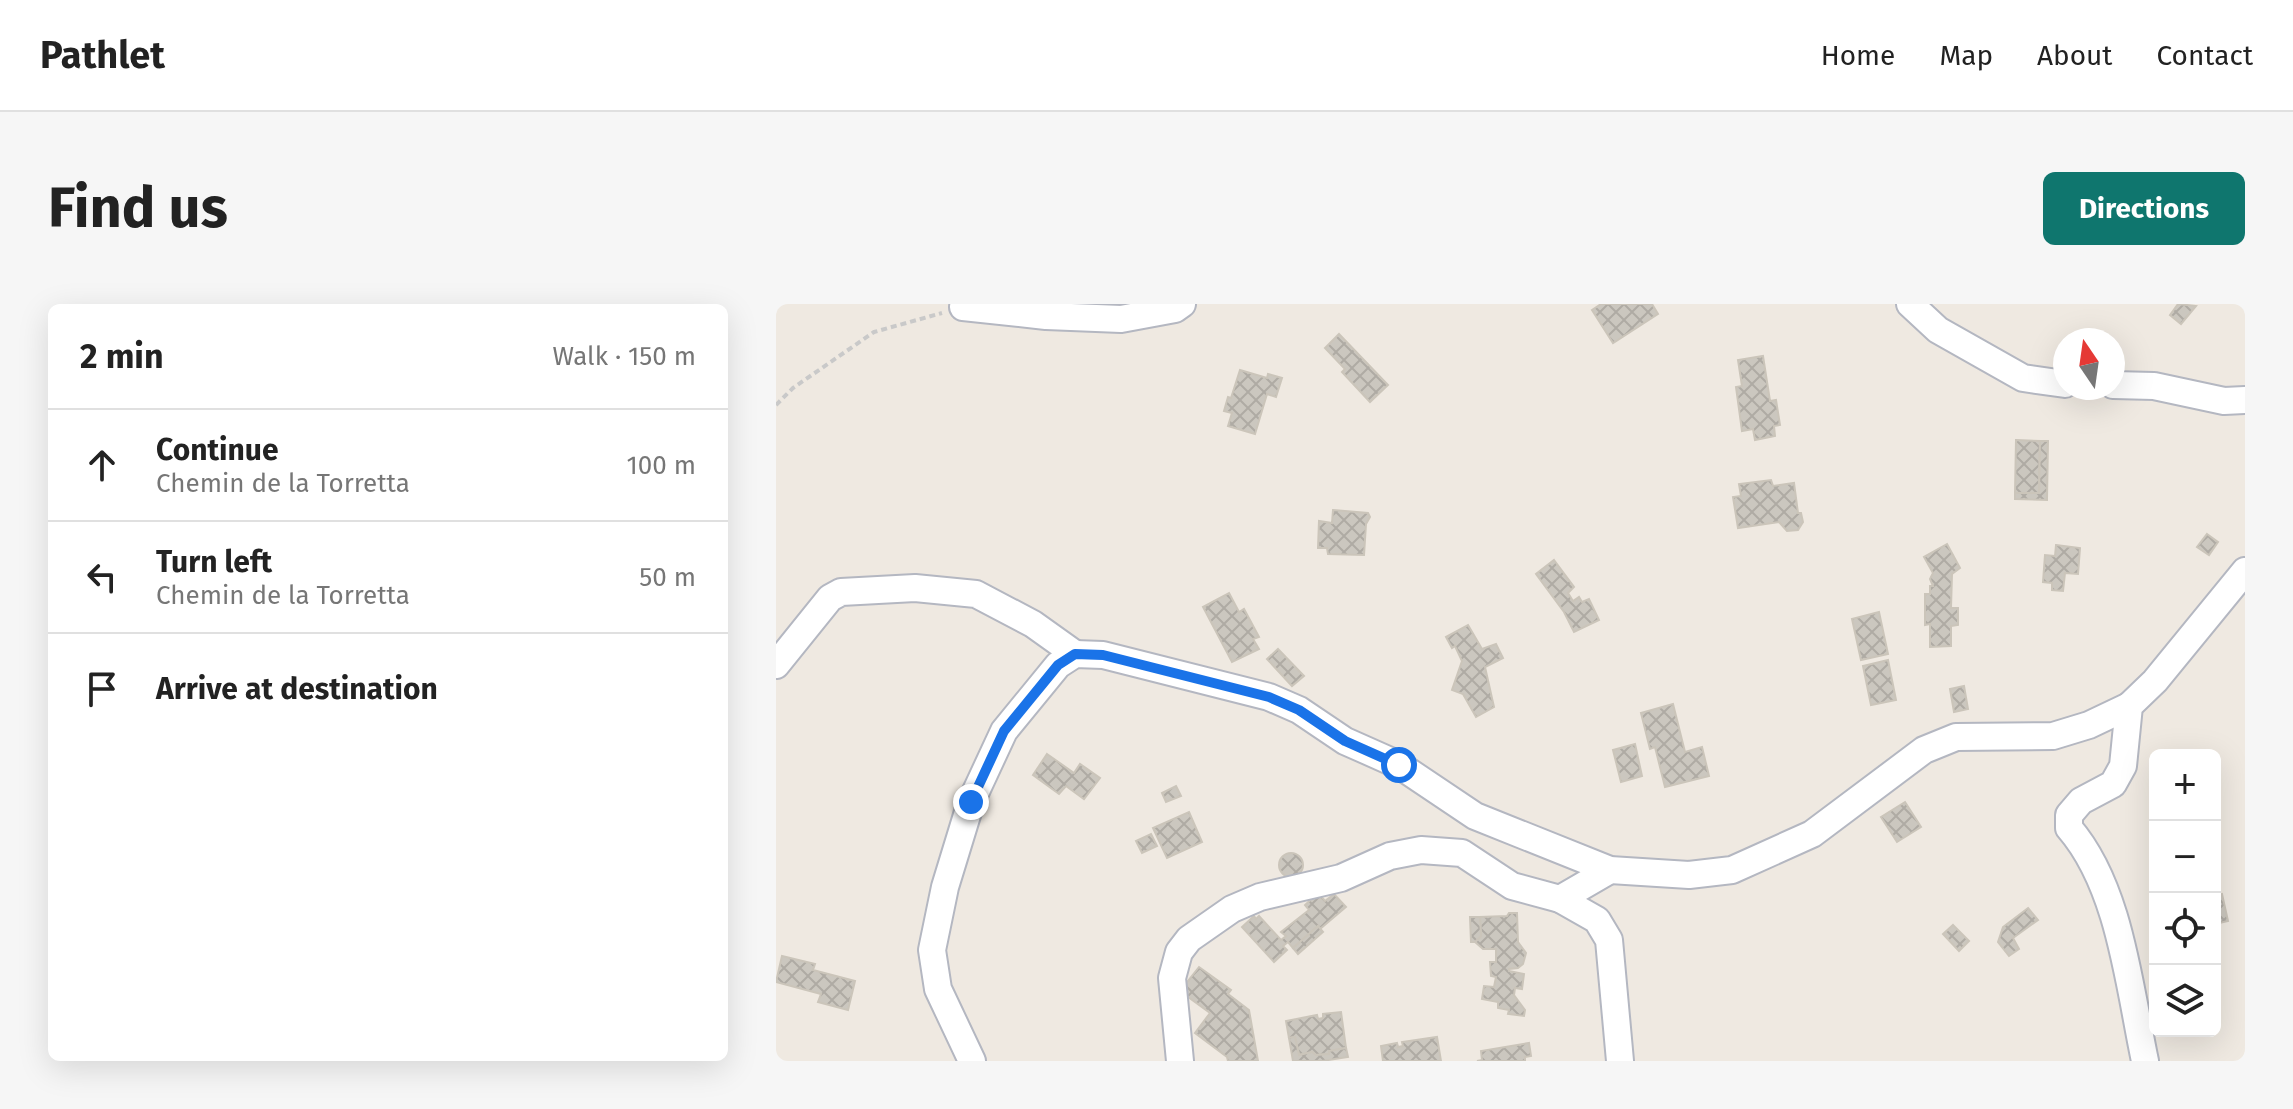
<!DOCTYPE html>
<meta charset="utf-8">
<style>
:root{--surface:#fff;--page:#f6f6f6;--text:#222;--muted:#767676;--line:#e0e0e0;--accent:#0f766e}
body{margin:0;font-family:"Fira Sans",sans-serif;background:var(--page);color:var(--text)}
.controls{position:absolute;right:24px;bottom:24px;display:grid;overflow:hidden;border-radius:12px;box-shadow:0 8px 32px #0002}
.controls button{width:72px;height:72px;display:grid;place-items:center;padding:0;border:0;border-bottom:2px solid var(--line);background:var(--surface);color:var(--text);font:40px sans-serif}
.compass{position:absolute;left:1277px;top:24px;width:72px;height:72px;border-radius:50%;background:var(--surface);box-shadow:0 8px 32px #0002;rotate:347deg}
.stop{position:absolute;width:24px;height:24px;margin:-18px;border:6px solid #1a73e8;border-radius:50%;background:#fff}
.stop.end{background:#1a73e8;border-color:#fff;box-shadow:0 2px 8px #0008}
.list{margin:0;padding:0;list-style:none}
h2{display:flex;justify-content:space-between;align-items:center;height:104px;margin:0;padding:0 32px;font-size:34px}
h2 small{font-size:26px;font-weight:400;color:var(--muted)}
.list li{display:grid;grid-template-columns:52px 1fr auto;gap:24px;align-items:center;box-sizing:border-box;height:112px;padding:0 32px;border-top:2px solid var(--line)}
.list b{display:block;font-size:30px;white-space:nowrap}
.list p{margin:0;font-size:26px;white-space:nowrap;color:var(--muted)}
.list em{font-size:26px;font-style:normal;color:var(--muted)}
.icon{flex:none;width:44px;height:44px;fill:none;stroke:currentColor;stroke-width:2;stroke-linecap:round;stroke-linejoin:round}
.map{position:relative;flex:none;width:1469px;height:757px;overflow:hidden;border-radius:12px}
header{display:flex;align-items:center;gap:48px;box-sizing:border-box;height:112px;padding:0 40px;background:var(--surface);border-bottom:2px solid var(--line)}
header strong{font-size:38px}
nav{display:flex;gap:44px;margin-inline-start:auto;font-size:28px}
.intro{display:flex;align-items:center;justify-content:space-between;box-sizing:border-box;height:192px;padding:0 48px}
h1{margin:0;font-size:56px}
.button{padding:20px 36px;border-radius:12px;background:var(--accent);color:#fff;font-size:28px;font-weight:700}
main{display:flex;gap:48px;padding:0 48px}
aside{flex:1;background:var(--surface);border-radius:12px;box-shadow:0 8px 32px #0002}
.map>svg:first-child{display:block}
</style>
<header>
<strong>Pathlet</strong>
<nav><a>Home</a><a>Map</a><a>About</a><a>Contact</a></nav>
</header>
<div class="intro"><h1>Find us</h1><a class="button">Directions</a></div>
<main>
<aside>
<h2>2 min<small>Walk · 150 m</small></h2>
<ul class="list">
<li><svg class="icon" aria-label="ahead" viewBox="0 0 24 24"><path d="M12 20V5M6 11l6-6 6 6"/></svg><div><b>Continue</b><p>Chemin de la Torretta</p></div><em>100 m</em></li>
<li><svg class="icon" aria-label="left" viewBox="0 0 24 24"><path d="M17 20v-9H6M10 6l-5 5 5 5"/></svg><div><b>Turn left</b><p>Chemin de la Torretta</p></div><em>50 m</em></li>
<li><svg class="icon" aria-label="arrive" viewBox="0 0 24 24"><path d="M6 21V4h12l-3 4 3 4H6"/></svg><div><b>Arrive at destination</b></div></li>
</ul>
</aside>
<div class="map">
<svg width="1469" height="757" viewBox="0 0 1469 757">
<defs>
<pattern id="building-cross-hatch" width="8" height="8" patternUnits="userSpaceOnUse" patternTransform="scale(2)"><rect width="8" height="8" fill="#cbc7bf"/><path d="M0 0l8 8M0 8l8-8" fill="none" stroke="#afaba4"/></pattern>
</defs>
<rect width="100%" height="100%" fill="#efe9e1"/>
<g fill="url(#building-cross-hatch)" stroke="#cbc5ba" stroke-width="2">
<polygon points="825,0 876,0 882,10 837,39 816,6"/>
<polygon points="1402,0 1420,2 1405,20 1394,11"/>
<polygon points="563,30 612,81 594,98 566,68 569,65 549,44"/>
<polygon points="987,52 994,97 1000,96 1004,121 998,122 999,132 979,136 977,125 966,127 960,83 966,82 962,56"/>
<polygon points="464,66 491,74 492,70 506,74 500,93 491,90 479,130 452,122 456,109 448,107 452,93 455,94"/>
<polygon points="1240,136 1264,137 1263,189 1239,189"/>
<polygon points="1264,137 1272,137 1271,196 1239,195 1239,189 1263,189"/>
<polygon points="995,176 997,182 1018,179 1022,209 1025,209 1027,218 1022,226 1011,227 1003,218 962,224 957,193 965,192 963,180"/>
<polygon points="557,206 592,209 594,213 590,220 588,251 552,250 551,244 542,244 543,217 556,219"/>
<polygon points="1431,230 1442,238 1433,251 1421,243"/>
<polygon points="1171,240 1184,264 1176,270 1175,304 1182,304 1182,321 1175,322 1175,342 1154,343 1154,320 1149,321 1149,290 1154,290 1154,282 1157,282 1154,275 1157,269 1148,253"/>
<polygon points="1280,241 1304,244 1302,270 1289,269 1287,287 1276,286 1276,279 1267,278 1269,251 1279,252"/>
<polygon points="778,256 798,283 792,289 797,297 803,293 806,298 813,295 823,316 798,328 788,308 760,270"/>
<polygon points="453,289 463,308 468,305 483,333 477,335 483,345 456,358 427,303"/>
<polygon points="1103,308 1112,350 1085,356 1076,315"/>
<polygon points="692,321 706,345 720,340 727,354 709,363 718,403 700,413 687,390 676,386 686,357 679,342 676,344 670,333"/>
<polygon points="502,345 528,372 516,382 491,355"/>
<polygon points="1112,356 1120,396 1095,401 1087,362"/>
<polygon points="1188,382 1192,405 1178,408 1174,385"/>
<polygon points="897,400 909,448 926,443 933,472 889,483 879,443 874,445 865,409"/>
<polygon points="859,440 866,472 845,478 837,446"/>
<polygon points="271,450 298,469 304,460 324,474 308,495 290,482 283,490 257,471"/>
<polygon points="400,482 405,492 390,498 386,489"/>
<polygon points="1129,498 1145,523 1121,538 1105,513"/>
<polygon points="413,508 426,538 391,554 377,524"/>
<polygon points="375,530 381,542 366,549 360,537"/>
<circle cx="515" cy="561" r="12"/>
<polygon points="542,589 549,597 558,590 570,603 544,625 542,622 517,644 512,638 507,642 511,646 498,658 466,623 478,612 480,615 483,612 505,636 510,632 505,628 533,606 529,601"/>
<polygon points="1446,590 1452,617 1439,620 1439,592"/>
<polygon points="1252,604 1262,616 1237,634 1243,645 1233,652 1222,638 1227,623"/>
<polygon points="733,609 741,609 742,638 750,649 747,660 742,664 733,665 733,667 748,670 746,685 739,684 738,691 749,706 748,712 732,710 733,706 722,704 722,698 706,695 708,682 718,683 720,673 715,672 714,658 720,658 720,645 707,645 699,638 705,632 704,613 731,612"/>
<polygon points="694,613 704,613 705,632 699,638 695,638"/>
<polygon points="1177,621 1193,637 1183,647 1167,630"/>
<polygon points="542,622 547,628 522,650 517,644"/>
<polygon points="6,652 39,660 37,666 79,677 72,706 42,698 45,690 0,678"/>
<polygon points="423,663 455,686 452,690 473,706 482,757 452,757 451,753 419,729 434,709 404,687"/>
<polygon points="565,708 570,744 553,747 553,750 540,751 536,748 523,751 519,733 513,734 510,717 541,711 542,715 547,714 547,710"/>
<polygon points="519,733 523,751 536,748 540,751 553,750 553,747 570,744 572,753 546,757 517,757 513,734"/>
<polygon points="661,733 665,757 607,757 605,742 621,739 622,743 627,742 626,738"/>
<polygon points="753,739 755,752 749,753 749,757 701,757 706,756 705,747"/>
</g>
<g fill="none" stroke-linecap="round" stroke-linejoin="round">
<defs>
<g id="street">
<polyline points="1134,0 1162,26 1247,74 1289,80"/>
<polyline points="187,3 270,12 345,15 399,5 406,0"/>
<polyline points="1337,81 1378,82 1448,97 1469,96"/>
<polyline points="0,361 54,294 65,288 139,284 200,290 257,320 299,350"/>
<polyline points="784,595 821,616 833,636 844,757"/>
<polyline points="196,757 162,685 156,646 169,583 195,498 228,427 282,361 299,350 327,351 493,393 523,406 569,437 623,461 699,512 834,566 913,571 956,566 1036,530 1148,446 1180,433 1277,432 1313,421 1353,402"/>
<polyline points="404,757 396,674 403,648 413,635 456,605 484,593 565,574 614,552 645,546 686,549 736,582 784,595 834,566"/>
<path d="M1369,757c-16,-75 -25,-174 -76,-233v-13l12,-14 32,-17 10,-18 6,-60 26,-25 90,-110"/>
</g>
</defs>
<use href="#street" stroke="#b4b7c1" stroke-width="30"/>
<polyline stroke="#c9c9c9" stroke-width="4" stroke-dasharray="6 4" stroke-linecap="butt" points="0,101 17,84 98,28 166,9"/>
<use href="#street" stroke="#fff" stroke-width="26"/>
</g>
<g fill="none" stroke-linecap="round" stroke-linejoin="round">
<polyline stroke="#1a73e8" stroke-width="10" points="195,498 228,427 282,361 299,350 327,351 493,393 523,406 569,437 623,461"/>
</g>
</svg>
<div class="controls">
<button>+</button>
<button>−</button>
<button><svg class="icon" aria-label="locate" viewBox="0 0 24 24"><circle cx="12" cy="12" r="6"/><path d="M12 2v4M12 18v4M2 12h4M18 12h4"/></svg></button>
<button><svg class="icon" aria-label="layers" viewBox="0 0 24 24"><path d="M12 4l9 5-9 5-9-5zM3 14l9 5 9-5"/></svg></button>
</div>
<svg class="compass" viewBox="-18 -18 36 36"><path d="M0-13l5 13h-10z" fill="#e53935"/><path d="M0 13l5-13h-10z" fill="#767676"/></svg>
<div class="stop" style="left:623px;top:461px"></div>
<div class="stop end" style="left:195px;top:498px"></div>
</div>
</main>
